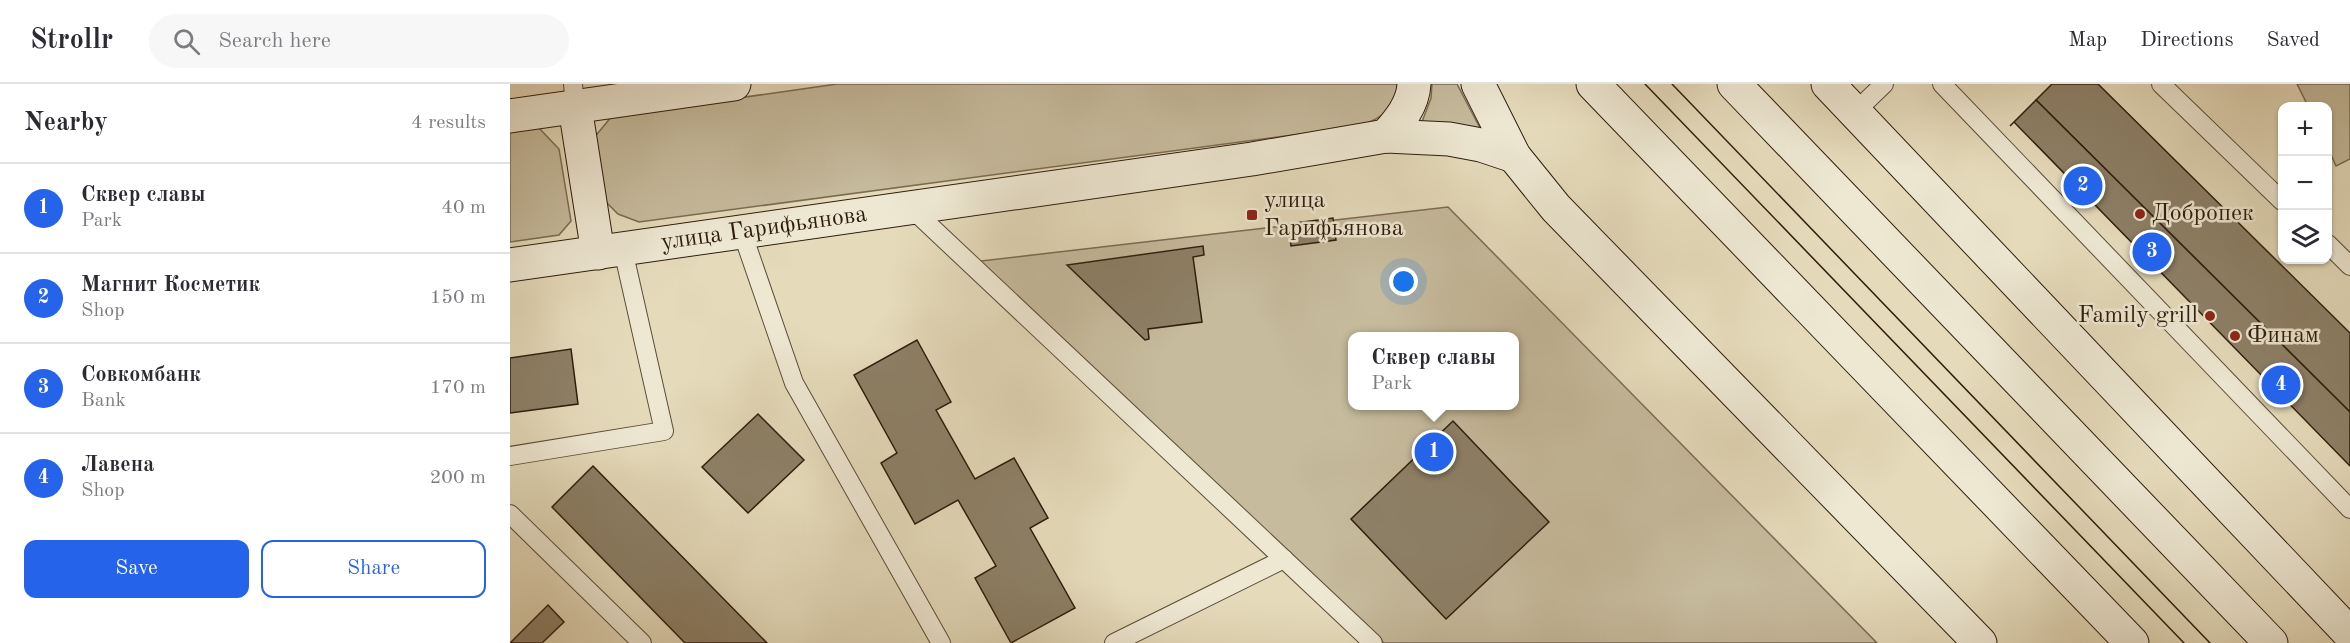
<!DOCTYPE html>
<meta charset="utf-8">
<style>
:root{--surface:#fff;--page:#f7f7f7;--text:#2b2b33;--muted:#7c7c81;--line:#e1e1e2;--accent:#2563eb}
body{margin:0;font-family:"Old Standard TT",serif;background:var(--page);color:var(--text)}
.controls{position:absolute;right:18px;top:18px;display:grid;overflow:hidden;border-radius:12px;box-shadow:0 2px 4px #0004}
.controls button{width:54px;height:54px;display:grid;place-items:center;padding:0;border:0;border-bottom:2px solid var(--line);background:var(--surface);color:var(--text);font:30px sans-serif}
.you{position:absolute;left:894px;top:198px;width:21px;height:21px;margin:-15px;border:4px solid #fff;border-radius:50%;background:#1a73e8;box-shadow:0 0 0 9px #1a73e833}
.badge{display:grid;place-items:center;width:39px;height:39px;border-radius:50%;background:var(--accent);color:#fff;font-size:20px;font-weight:700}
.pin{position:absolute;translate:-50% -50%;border:3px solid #fff;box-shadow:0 2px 6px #0006}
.popup{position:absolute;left:838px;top:248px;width:171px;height:78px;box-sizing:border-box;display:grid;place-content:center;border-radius:12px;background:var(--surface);filter:drop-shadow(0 2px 4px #0005);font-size:20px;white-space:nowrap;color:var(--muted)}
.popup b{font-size:22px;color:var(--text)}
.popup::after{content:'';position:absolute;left:50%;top:100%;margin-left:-12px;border:12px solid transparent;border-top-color:var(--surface)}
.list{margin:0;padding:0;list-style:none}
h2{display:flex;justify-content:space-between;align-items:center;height:78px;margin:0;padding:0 24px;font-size:26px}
h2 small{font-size:20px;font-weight:400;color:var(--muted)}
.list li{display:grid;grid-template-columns:39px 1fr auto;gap:18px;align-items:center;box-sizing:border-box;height:90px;padding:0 24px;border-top:2px solid var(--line)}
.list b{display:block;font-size:22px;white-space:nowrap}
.list p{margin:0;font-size:20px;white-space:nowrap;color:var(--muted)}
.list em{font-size:20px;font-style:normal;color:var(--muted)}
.actions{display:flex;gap:12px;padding:18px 24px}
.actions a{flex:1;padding:14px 0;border:2px solid var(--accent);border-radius:12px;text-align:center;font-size:21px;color:var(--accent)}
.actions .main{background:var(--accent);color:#fff}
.icon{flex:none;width:33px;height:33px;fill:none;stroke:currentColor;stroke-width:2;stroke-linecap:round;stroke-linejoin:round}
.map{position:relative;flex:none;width:1840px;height:559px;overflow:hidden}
header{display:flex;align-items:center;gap:36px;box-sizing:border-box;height:84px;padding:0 30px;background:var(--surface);border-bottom:2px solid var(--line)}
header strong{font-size:28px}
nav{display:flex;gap:33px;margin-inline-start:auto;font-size:21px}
.search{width:420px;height:54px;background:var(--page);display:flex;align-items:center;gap:15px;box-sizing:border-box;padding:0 21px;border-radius:33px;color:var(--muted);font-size:22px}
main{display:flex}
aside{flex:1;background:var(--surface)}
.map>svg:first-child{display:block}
</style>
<header>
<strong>Strollr</strong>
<div class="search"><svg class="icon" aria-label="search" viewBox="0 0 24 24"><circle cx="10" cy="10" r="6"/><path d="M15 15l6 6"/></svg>Search here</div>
<nav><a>Map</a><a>Directions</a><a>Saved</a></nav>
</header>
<main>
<aside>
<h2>Nearby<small>4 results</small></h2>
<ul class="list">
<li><span class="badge">1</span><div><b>Сквер славы</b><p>Park</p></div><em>40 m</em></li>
<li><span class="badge">2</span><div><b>Магнит Косметик</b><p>Shop</p></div><em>150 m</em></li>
<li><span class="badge">3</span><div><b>Совкомбанк</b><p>Bank</p></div><em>170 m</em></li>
<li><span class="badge">4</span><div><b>Лавена</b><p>Shop</p></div><em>200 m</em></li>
</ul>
<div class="actions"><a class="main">Save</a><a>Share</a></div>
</aside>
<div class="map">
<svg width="1840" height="559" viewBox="0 0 1840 559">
<rect width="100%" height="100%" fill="#e5dbbb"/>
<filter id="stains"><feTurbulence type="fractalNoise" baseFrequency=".00333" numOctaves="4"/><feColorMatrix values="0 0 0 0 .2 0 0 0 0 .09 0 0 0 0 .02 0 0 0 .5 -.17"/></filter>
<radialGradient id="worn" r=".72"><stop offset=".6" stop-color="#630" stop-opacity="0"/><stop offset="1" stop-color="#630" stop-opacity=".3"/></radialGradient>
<g fill="#c6bb9d" stroke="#7a6c54" stroke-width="1.5" fill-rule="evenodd">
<path d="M327,0h564c-11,26 -14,32 -41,42l-721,96 -21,-8 -16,-16 -9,-59 19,-23z"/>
<polygon points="922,0 947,0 971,46 910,43 921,14"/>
<polygon points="1787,0 1840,0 1840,75 1826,82 1818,64 1818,22 1798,22"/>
<polygon points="29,44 49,65 61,137 49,151 0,158 0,48"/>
<path d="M938,123l429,436h-493l-412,-381zM843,252h162v70h-162z"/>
</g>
<g fill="#8d8067" stroke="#2e1d0c" stroke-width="1.5">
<polygon points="1542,0 1588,0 1840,249 1840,328 1526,16"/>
<polygon points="1526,16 1840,328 1840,382 1504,38 1500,42"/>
<polygon points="823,134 826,156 781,162 778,140"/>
<polygon points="693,162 694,171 683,173 692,238 638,245 639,255 635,256 557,181"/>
<polygon points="407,256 441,318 426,326 465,395 504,374 538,434 520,444 565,524 501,559 465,494 486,482 448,416 405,440 371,379 387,369 344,291"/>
<polygon points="61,265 68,320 0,329 0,274"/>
<polygon points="248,330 294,376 238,429 192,383"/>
<polygon points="943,337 1039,438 936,535 841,435"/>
<polygon points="83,382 257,559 175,559 42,423"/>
<polygon points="38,521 54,538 32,559 0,559"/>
</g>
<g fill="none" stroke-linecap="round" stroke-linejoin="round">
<defs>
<g id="lane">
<polyline points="63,0 65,23"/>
<polyline points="1432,0 1840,425"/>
<polyline points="1651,0 1772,117"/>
<polyline points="1345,28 1374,0"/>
<polyline points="400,123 863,559"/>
<polyline points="232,148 284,299 431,559"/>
<polyline points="1818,160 1840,182"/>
<polyline points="0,372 154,347 113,166"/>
<polyline points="0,430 132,559"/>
<polyline points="604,559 774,475"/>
</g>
<g id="secondary">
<polyline points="968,0 1004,72 1046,124 1470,559"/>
<polyline points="1083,0 1622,559"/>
<polyline points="1224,0 1761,559"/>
<polyline points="1318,0 1840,550"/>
<polyline points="65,23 88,169"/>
<polyline points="0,32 224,0"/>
<path d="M876,52c13,-15 27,-31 28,-52"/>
<polyline points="0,181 742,75 876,52 939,55 971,61 1004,72"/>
</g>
</defs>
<use href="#lane" stroke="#5c4c38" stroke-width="20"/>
<use href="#secondary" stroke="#2e1d0c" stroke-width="35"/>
<use href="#lane" stroke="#eee8d3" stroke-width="18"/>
<use href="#secondary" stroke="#eee8d3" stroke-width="33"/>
<g stroke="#2e1d0c" stroke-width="1.5">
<polyline points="1135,0 1674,559"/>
<polyline points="1162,0 1700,559"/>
</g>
</g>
<g fill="#8f2418" stroke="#eee8d3" stroke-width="2">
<circle cx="1630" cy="130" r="6"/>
<rect x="736" y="125" width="12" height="12" rx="3"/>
<circle cx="1700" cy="232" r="6"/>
<circle cx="1725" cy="252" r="6"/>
</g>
<g text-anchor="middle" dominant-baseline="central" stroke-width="5" stroke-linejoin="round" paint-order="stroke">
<g font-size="24" fill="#2e1d0c" stroke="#eee8d3" text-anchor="start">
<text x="754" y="117">улица<tspan x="754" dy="28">Гарифьянова</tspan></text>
<text x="1642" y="130">Добропек</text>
<text x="1688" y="232" text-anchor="end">Family grill</text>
<text x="1737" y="252">Финам</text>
</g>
<g font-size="24" fill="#2e1d0c" stroke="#eee8d3">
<text transform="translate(254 145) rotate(-8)">улица Гарифьянова</text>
</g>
</g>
<rect width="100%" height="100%" filter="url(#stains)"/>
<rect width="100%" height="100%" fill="url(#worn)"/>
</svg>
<div class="controls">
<button>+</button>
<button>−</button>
<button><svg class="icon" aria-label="layers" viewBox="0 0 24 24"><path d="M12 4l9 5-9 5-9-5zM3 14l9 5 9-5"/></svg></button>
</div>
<div class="you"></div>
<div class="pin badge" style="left:924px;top:368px">1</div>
<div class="popup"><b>Сквер славы</b>Park</div>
<div class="pin badge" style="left:1573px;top:102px">2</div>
<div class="pin badge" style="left:1642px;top:168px">3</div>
<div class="pin badge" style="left:1771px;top:301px">4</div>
</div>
</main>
